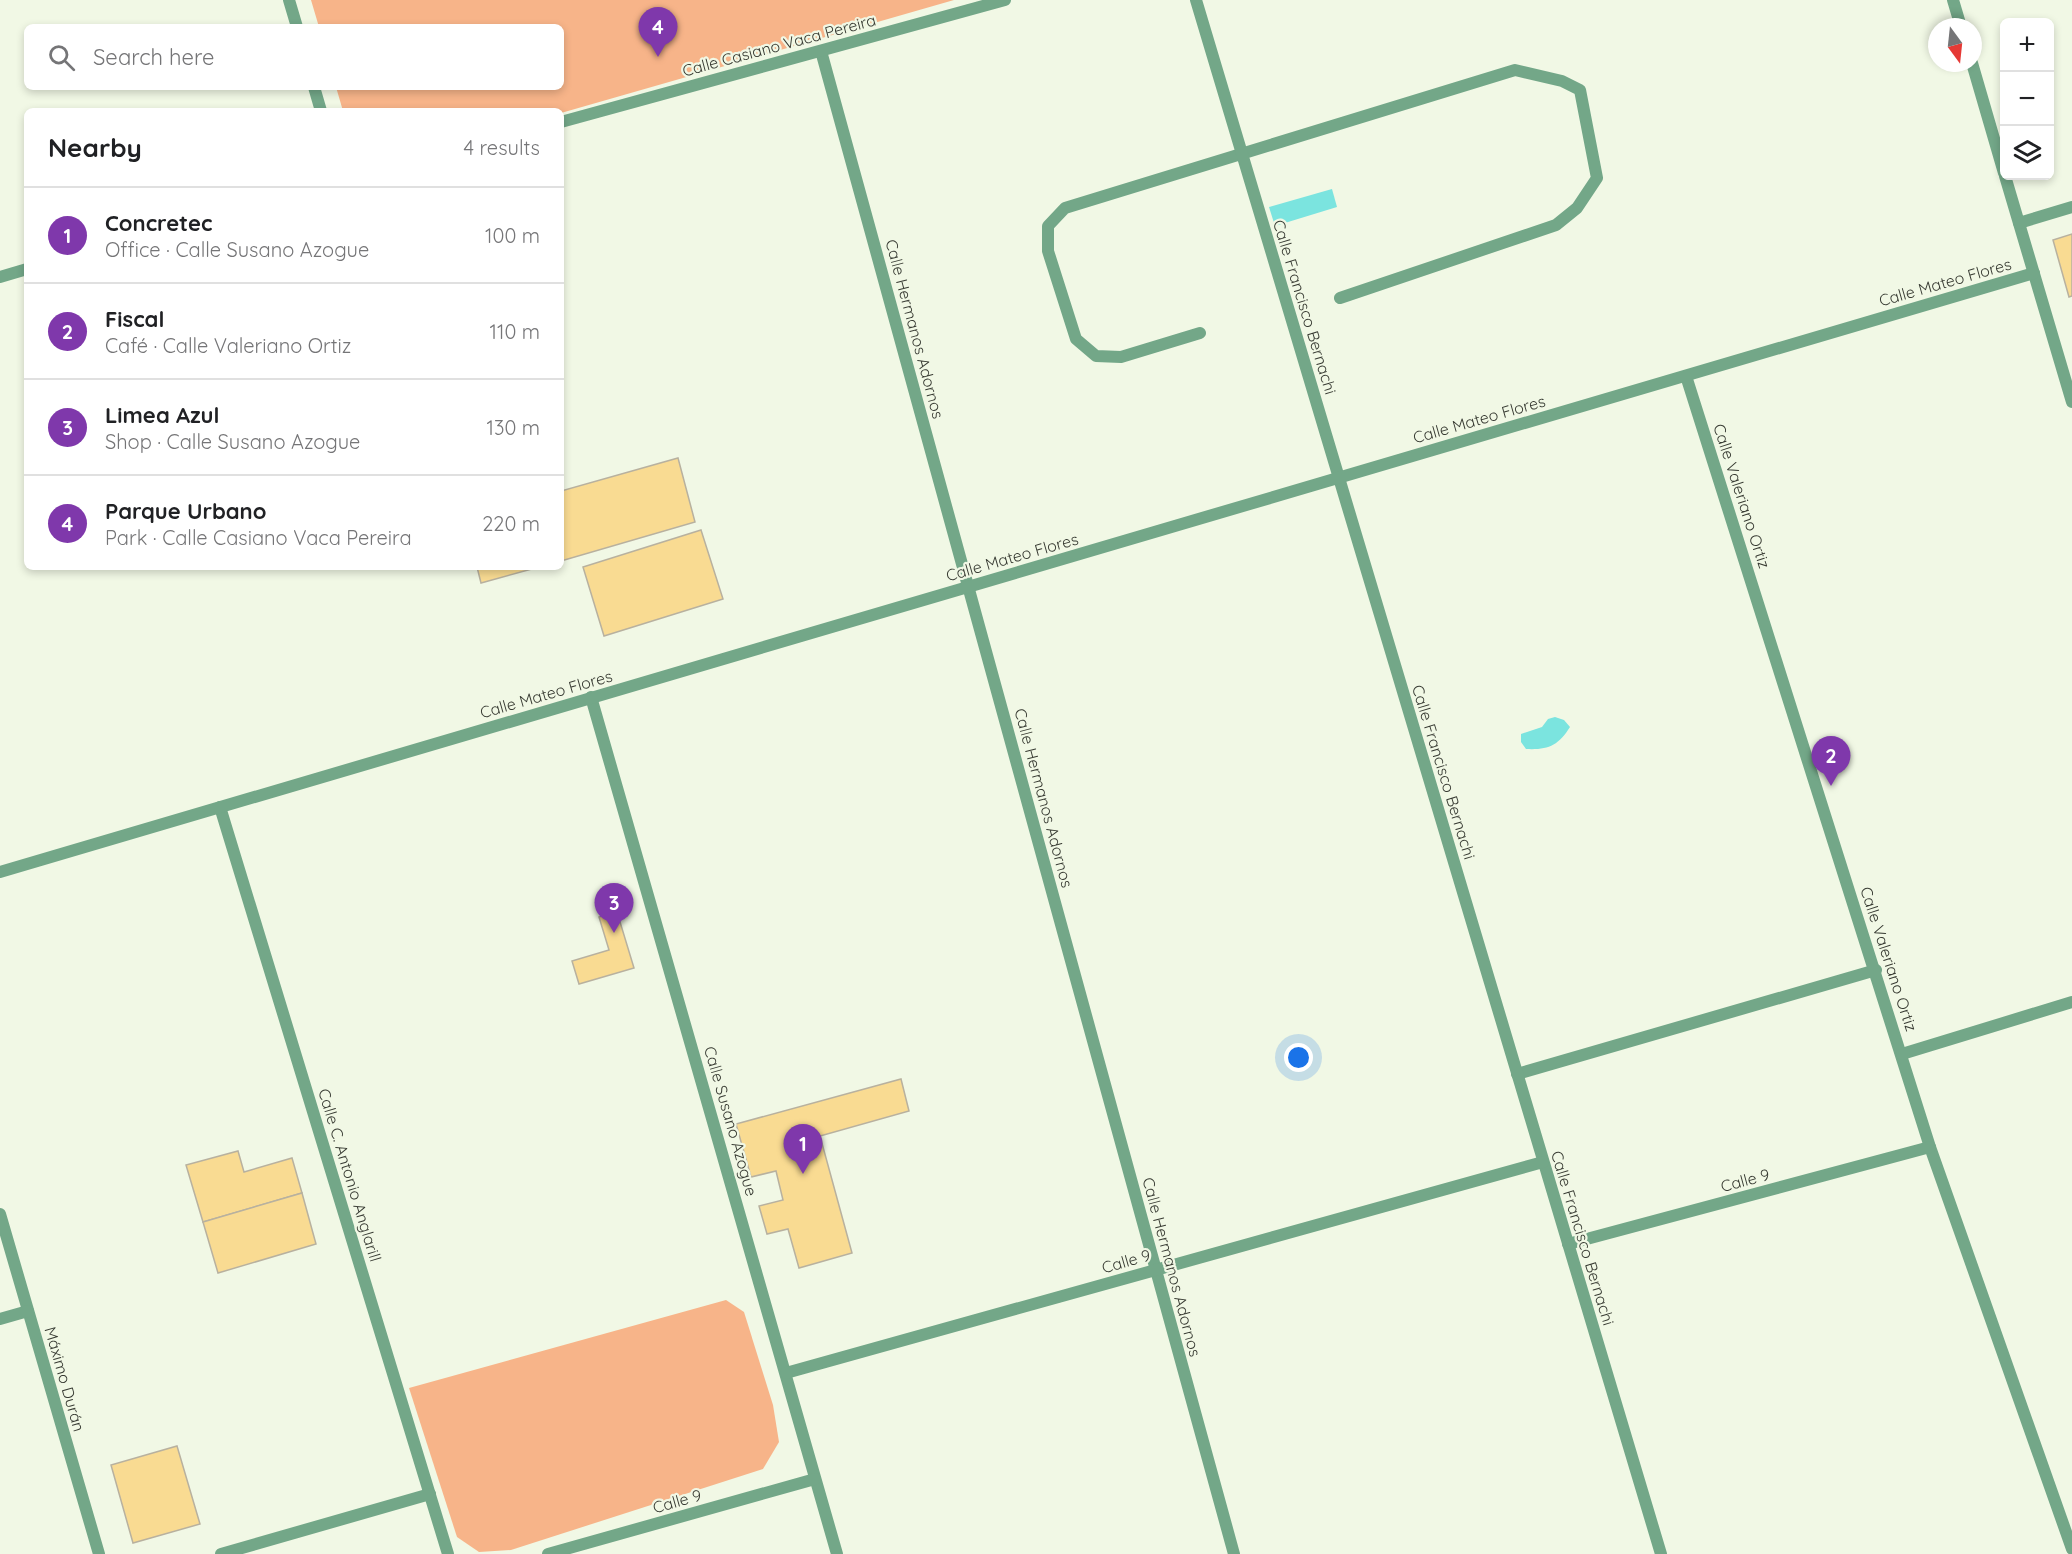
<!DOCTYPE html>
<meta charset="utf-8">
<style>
:root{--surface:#fff;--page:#f6f6f6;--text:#202124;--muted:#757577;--line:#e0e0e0;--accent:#7f38ab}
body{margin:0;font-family:Quicksand,sans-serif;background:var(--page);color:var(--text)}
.controls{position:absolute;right:18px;top:18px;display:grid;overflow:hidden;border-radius:9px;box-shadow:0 3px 9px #0003}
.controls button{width:54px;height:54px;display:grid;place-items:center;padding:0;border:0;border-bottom:2px solid var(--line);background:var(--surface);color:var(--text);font:30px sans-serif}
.compass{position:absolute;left:1928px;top:18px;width:54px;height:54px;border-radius:50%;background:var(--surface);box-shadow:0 3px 9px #0003;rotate:165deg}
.you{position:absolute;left:1299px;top:1058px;width:21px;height:21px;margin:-15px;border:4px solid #fff;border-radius:50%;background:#1a73e8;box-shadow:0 0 0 9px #1a73e833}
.badge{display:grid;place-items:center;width:39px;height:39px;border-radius:50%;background:var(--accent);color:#fff;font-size:20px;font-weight:700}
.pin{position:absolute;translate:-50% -50px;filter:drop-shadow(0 2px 3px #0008)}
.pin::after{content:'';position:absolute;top:32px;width:21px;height:18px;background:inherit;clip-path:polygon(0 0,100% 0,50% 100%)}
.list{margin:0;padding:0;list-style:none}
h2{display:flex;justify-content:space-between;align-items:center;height:78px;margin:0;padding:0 24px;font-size:26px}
h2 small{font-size:20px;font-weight:400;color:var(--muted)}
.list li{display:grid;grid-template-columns:39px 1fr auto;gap:18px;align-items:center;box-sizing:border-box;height:96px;padding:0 24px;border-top:2px solid var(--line)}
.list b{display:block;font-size:22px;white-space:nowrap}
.list p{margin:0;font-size:20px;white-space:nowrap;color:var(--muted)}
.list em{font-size:20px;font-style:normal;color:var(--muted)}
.icon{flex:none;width:33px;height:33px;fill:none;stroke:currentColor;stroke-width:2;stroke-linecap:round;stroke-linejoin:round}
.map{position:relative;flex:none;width:2072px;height:1554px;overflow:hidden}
.search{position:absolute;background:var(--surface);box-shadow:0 3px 9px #0003;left:24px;top:24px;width:540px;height:66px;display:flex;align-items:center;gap:15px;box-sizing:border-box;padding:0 21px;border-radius:9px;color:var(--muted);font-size:22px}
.panel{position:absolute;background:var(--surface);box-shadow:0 3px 9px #0003;left:24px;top:108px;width:540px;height:462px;border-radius:9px}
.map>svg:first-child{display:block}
</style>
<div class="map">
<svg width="2072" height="1554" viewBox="0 0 2072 1554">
<rect width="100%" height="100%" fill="#f1f8e5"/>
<g fill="#f7b489">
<polygon points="311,0 954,0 561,113 343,111 336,87 561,87 561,27 319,27"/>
<polygon points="726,1300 744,1312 773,1405 779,1442 763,1469 511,1550 479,1552 457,1537 409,1388"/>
</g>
<g fill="#7be4df">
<polygon points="1332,189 1337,207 1275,226 1269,207"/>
<path d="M1555,717l9,3 6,7c-12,19 -22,23 -44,22l-5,-7v-8l21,-7 6,-8z"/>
</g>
<g fill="#f9db92" stroke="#b8b19f" stroke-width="1.5">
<polygon points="2072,234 2072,296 2069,297 2053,240"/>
<polygon points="678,458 695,522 561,561 561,491"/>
<polygon points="701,530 723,599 604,636 583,567"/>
<polygon points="477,567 539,567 481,583"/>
<polygon points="617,912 634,968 579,984 572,961 609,950 599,917"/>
<polygon points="901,1079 909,1111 820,1136 852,1253 799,1268 788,1229 767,1234 759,1206 783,1200 776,1171 751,1177 736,1124"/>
<polygon points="238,1151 244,1172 292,1158 302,1193 203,1222 186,1165"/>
<polygon points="302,1193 316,1244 218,1273 203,1222"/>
<polygon points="177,1446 200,1524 133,1543 111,1465"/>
</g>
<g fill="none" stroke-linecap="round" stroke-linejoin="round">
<g stroke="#73a788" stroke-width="12">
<polyline points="1200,333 1121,357 1096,356 1076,339 1048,251 1048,226 1065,208 1515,70 1562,81 1580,90 1597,178 1577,208 1556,225 1340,298"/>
<polyline points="1517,1074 1876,970"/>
</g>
<g stroke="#73a788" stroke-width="12">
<polyline points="289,0 297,27"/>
<polyline points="1196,0 1661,1554"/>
<polyline points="1953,0 1961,27"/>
<polyline points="821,51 1234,1554"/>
<polyline points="1972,63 2004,173"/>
<polyline points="314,87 321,111"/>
<polyline points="561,122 1005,0"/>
<polyline points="2005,176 2072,402"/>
<polyline points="2019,223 2072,207"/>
<polyline points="0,277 27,269"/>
<polyline points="1686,376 1930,1147 2072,1549"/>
<polyline points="591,697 837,1554"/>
<polyline points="220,807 448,1554"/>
<polyline points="0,872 2034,273"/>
<polyline points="1902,1054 2072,1002"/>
<polyline points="0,1214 99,1554"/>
<polyline points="1568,1244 1930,1147"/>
<polyline points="0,1319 28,1311"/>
<polyline points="786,1373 1543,1162"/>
<polyline points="221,1554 430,1494"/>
<polyline points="548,1554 815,1479"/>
</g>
</g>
<g text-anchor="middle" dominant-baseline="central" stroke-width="4.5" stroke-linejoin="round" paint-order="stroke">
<g font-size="16" fill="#373a32" stroke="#f1f8e5">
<text transform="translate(779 45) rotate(-15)">Calle Casiano Vaca Pereira</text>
<text transform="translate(1945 282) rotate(-16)">Calle Mateo Flores</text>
<text transform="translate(1305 307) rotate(73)">Calle Francisco Bernachi</text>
<text transform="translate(915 329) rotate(75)">Calle Hermanos Adornos</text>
<text transform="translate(1479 419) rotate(-16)">Calle Mateo Flores</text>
<text transform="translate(1742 496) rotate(72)">Calle Valeriano Ortiz</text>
<text transform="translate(1012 557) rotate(-16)">Calle Mateo Flores</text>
<text transform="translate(546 694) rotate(-16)">Calle Mateo Flores</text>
<text transform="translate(1444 772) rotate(73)">Calle Francisco Bernachi</text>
<text transform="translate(1044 798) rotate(75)">Calle Hermanos Adornos</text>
<text transform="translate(1889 959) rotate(72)">Calle Valeriano Ortiz</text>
<text transform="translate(731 1121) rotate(74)">Calle Susano Azogue</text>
<text transform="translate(350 1175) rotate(73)">Calle C. Antonio Anglarill</text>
<text transform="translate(1745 1180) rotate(-15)">Calle 9</text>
<text transform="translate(1583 1238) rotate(73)">Calle Francisco Bernachi</text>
<text transform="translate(1126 1261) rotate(-16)">Calle 9</text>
<text transform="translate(1172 1267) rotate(75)">Calle Hermanos Adornos</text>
<text transform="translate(65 1379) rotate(74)">Máximo Durán</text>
<text transform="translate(677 1501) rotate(-16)">Calle 9</text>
</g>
</g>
</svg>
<div class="controls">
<button>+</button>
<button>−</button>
<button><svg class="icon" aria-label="layers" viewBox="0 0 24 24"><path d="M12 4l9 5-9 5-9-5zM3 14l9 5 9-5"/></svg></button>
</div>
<svg class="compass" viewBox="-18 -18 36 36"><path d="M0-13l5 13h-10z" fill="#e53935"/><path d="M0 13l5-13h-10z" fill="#757577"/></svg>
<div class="you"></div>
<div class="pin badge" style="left:803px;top:1174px">1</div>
<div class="pin badge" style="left:1831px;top:786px">2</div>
<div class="pin badge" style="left:614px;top:933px">3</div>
<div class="pin badge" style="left:658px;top:57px">4</div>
<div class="search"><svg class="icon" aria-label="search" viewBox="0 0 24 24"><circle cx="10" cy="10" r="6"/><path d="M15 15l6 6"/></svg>Search here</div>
<section class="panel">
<h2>Nearby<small>4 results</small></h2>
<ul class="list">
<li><span class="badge">1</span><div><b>Concretec</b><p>Office · Calle Susano Azogue</p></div><em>100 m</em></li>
<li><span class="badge">2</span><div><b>Fiscal</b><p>Café · Calle Valeriano Ortiz</p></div><em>110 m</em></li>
<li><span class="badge">3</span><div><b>Limea Azul</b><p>Shop · Calle Susano Azogue</p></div><em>130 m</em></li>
<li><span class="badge">4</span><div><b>Parque Urbano</b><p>Park · Calle Casiano Vaca Pereira</p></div><em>220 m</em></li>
</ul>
</section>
</div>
